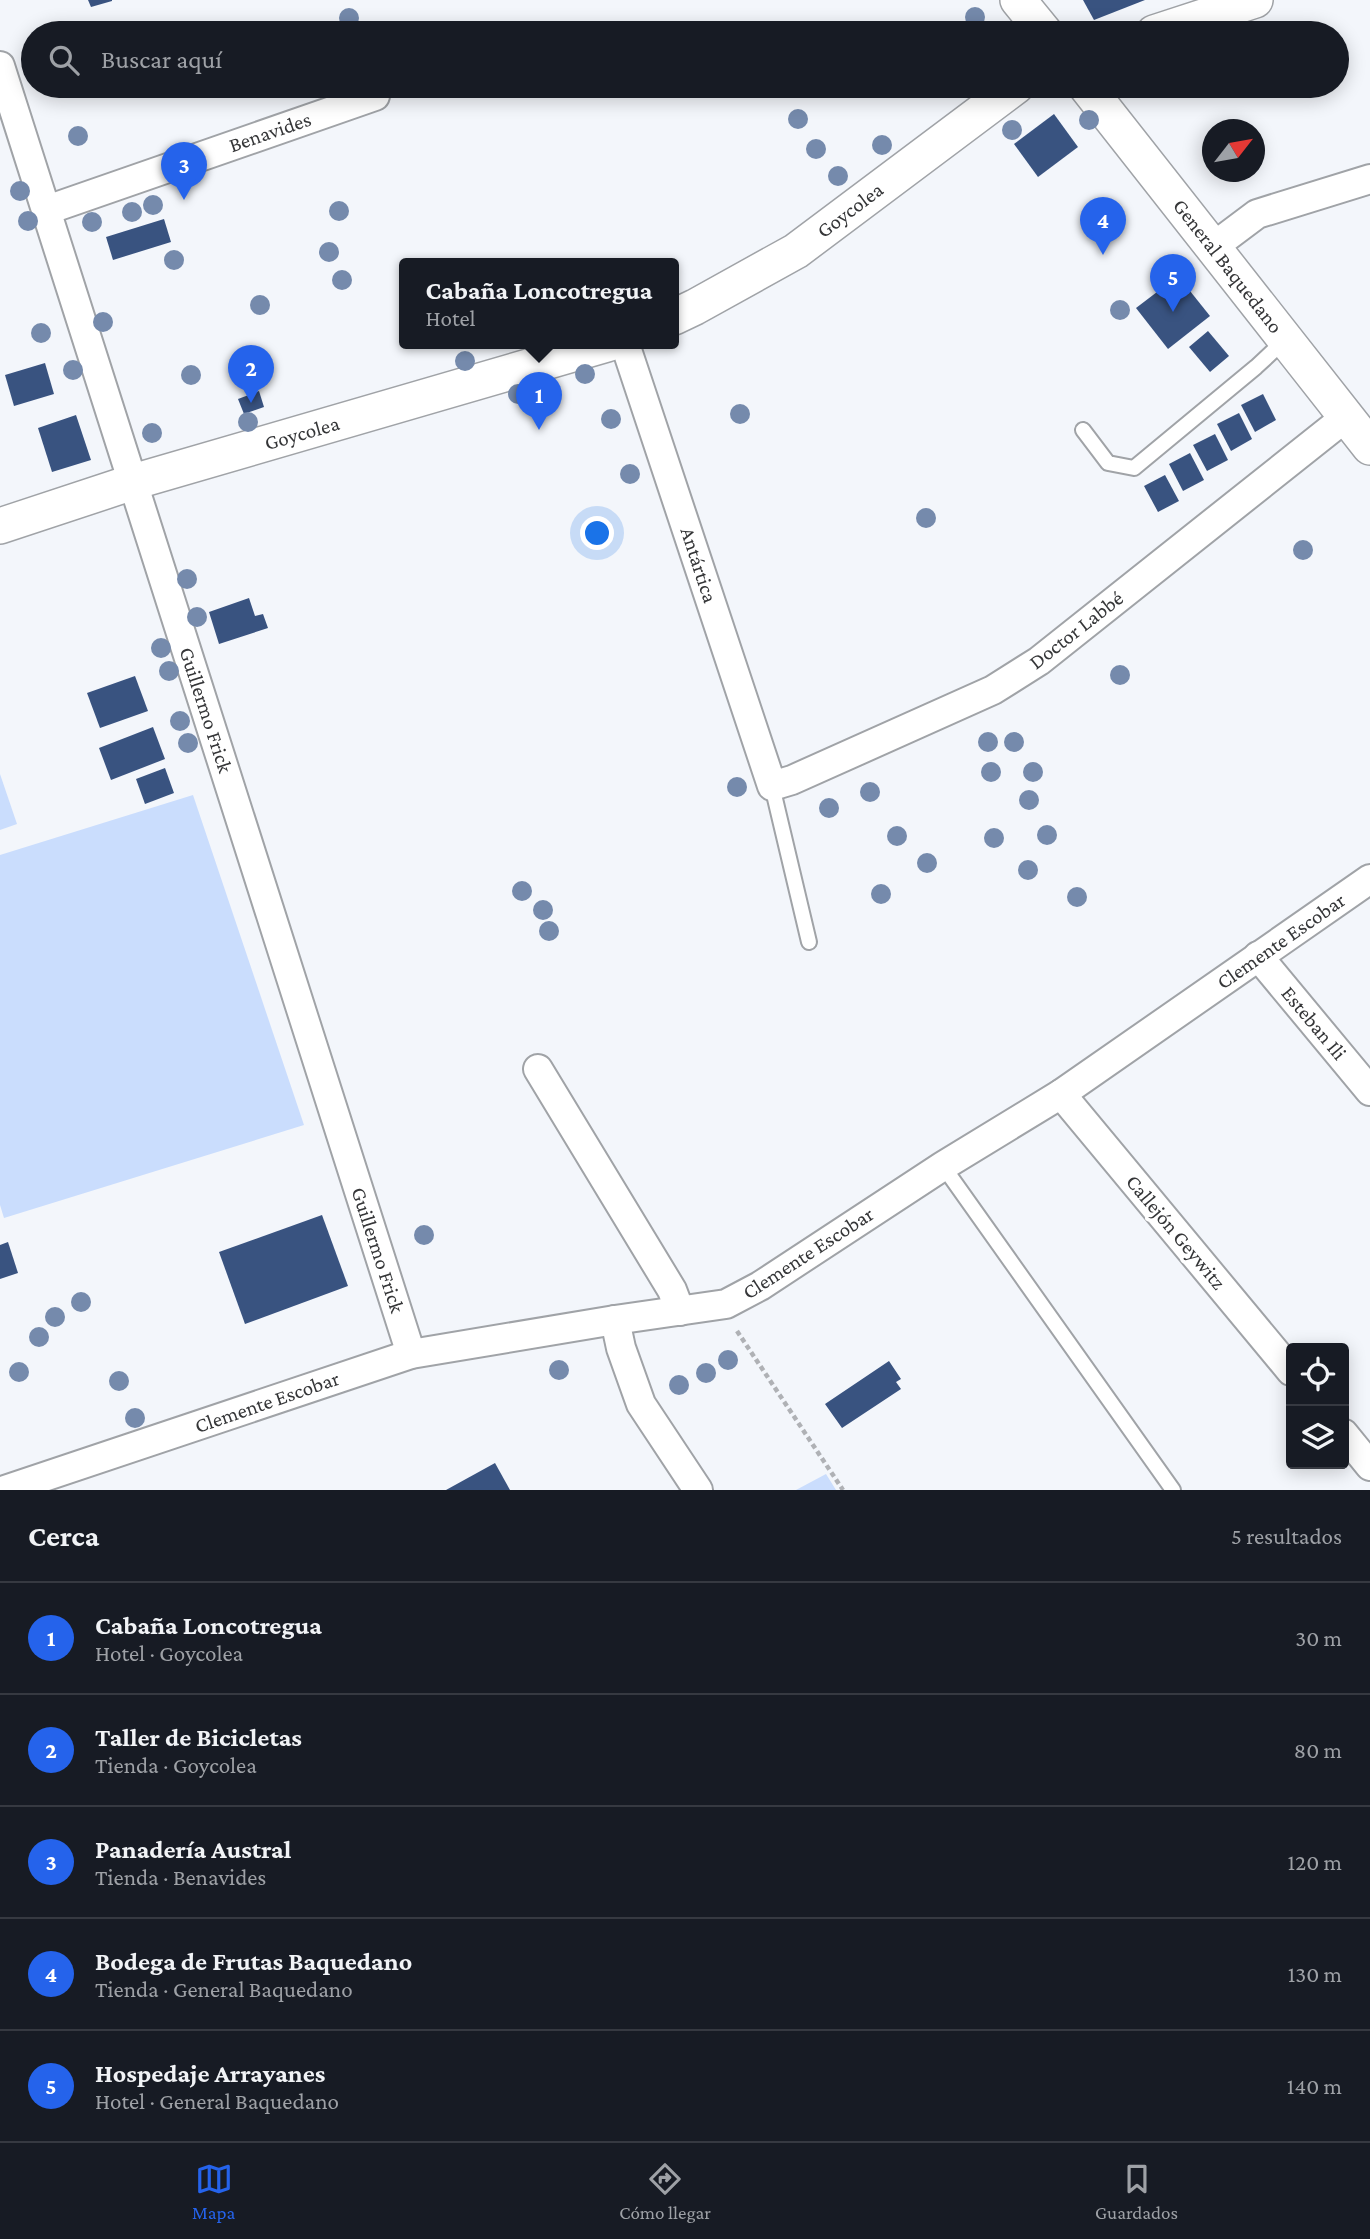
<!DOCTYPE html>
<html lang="es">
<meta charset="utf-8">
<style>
:root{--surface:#171b24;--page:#20242c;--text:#f1f3f6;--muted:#9ea1a6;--line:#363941;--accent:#2563eb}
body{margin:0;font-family:"Crimson Pro",serif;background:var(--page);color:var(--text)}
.controls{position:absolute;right:21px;bottom:21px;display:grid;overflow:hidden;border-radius:7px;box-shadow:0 4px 18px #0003}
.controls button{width:63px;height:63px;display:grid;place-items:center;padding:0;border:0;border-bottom:2px solid var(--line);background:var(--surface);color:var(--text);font:35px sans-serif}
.compass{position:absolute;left:1202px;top:119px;width:63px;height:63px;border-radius:50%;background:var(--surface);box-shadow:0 4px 18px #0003;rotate:59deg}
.you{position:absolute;left:598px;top:534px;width:24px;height:24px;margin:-18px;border:5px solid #fff;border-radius:50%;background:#1a73e8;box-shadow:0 0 0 10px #1a73e833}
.badge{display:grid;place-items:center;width:46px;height:46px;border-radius:50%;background:var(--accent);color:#fff;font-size:23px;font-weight:700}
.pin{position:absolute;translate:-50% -58px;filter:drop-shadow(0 2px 4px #0008)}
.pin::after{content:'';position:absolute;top:37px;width:24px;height:21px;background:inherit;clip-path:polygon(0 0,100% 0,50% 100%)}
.popup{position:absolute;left:399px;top:258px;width:280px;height:91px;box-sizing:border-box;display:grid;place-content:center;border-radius:7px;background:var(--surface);filter:drop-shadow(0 2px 5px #0005);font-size:23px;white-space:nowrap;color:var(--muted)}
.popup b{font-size:26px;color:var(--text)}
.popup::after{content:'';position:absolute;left:50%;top:100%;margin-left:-14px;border:14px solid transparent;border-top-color:var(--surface)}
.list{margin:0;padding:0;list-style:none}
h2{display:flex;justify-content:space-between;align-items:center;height:91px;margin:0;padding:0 28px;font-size:30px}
h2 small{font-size:23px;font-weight:400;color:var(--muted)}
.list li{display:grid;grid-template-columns:46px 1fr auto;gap:21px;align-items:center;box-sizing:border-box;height:112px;padding:0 28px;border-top:2px solid var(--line)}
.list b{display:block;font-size:26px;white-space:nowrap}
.list p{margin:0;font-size:23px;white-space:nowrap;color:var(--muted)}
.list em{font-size:23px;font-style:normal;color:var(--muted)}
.icon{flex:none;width:38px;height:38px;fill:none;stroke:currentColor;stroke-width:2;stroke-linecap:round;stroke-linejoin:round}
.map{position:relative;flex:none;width:1370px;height:1490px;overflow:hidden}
.search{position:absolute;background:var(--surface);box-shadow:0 4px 18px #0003;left:21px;right:21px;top:21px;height:77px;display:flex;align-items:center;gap:18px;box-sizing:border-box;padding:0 24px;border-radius:38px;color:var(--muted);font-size:26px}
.sheet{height:651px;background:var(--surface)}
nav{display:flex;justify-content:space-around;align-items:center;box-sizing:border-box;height:98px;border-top:2px solid var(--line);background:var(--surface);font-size:19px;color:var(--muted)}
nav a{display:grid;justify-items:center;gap:4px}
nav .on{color:var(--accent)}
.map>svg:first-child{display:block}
</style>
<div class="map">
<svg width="1370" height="1490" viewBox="0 0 1370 1490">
<rect width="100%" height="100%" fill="#f3f6fb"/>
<g fill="#caddfd">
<polygon points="0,774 17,824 0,830"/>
<polygon points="193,795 304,1125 4,1218 0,1205 0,855"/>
<polygon points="826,1474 836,1490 796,1490"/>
</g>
<g fill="#395380">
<polygon points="88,0 112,0 112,1 91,7"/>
<polygon points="1083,0 1145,0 1094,20"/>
<polygon points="1054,114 1078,147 1038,177 1014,144"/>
<polygon points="164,219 171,242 113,260 106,237"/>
<polygon points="1178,276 1210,316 1168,349 1136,308"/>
<polygon points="1208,331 1229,356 1210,372 1189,347"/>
<polygon points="45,363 54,394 14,406 5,375"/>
<polygon points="259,391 264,407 244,414 238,399"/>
<polygon points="1263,394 1276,420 1255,432 1241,405"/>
<polygon points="1239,413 1252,439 1231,451 1217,424"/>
<polygon points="76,415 91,460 52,472 38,428"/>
<polygon points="1215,434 1228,460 1207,471 1193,445"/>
<polygon points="1190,453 1204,480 1183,491 1169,464"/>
<polygon points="1165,475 1179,501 1158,512 1144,486"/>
<polygon points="249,598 255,616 263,614 268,628 219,644 209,612"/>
<polygon points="135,676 148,711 100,728 87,693"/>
<polygon points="153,727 165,759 111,780 99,748"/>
<polygon points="165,768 174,793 145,804 136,779"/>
<polygon points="322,1215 348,1286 245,1324 219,1252"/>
<polygon points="8,1242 18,1273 0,1279 0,1245"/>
<polygon points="889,1361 901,1379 896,1382 901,1389 842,1428 825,1404"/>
<polygon points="495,1463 510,1490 446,1490"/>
</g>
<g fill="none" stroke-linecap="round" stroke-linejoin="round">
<defs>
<g id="service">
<polyline points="1083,430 1108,463 1134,468 1256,367 1285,340"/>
<polyline points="772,786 809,942"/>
<polyline points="943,1166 1173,1490"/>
</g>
<g id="minor">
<polyline points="0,66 411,1354"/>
<polyline points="47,210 375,96"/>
<polyline points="1213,247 1257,214 1370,179"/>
<polyline points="625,344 772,786 792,780 993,690 1039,661 1346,417"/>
<polyline points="1258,956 1370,1091"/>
<polyline points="538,1069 672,1290 680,1311"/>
<polyline points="1061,1094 1291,1371"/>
<polyline points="615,1320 621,1348 641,1404 698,1490"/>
<polyline points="1344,1434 1370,1466"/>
<polyline points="5,1490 411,1354 615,1320 726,1304 760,1286 943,1166 1061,1094 1370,879"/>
</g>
<g id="tertiary">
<polyline points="1018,0 1045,33"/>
<polyline points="1154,33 1255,0"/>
<polyline points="1086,86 1370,447"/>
<polyline points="674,317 695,307 796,251 1016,86"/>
<polyline points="0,526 133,482 607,344"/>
</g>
</defs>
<use href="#service" stroke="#a0a3a7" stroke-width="18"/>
<use href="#minor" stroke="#a0a3a7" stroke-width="32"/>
<use href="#tertiary" stroke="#a0a3a7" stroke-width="38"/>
<polyline stroke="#afb1b5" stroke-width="4.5" stroke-dasharray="5 3.5" stroke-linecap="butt" points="737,1331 843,1490"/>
<use href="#service" stroke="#fff" stroke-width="14"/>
<use href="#minor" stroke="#fff" stroke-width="28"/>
<use href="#tertiary" stroke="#fff" stroke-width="35"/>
</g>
<g fill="#758aac">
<circle cx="975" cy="17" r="10"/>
<circle cx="349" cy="18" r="10"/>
<circle cx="798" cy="119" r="10"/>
<circle cx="1089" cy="120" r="10"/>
<circle cx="1012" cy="130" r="10"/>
<circle cx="78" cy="136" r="10"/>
<circle cx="882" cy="145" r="10"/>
<circle cx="816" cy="149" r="10"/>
<circle cx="838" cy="176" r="10"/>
<circle cx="20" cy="191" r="10"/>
<circle cx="153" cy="205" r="10"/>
<circle cx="339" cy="211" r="10"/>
<circle cx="132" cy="212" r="10"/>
<circle cx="28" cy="221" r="10"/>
<circle cx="92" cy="222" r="10"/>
<circle cx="329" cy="252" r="10"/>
<circle cx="174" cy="260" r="10"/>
<circle cx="342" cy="280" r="10"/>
<circle cx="260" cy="305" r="10"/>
<circle cx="1120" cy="310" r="10"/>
<circle cx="103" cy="322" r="10"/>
<circle cx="41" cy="333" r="10"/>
<circle cx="465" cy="361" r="10"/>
<circle cx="73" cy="370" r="10"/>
<circle cx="585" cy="374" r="10"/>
<circle cx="191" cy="375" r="10"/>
<circle cx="518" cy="394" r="10"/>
<circle cx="740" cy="414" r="10"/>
<circle cx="611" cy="419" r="10"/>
<circle cx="248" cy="422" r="10"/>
<circle cx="152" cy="433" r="10"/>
<circle cx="630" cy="474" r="10"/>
<circle cx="926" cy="518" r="10"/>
<circle cx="1303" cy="550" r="10"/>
<circle cx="187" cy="579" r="10"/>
<circle cx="197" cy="617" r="10"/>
<circle cx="161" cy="648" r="10"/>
<circle cx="169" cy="671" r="10"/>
<circle cx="1120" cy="675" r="10"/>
<circle cx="180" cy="721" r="10"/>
<circle cx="988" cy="742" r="10"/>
<circle cx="1014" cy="742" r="10"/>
<circle cx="188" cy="743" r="10"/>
<circle cx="991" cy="772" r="10"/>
<circle cx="1033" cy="772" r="10"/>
<circle cx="737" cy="787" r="10"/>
<circle cx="870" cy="792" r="10"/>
<circle cx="1029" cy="800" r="10"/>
<circle cx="829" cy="808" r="10"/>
<circle cx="1047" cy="835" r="10"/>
<circle cx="897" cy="836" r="10"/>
<circle cx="994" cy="838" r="10"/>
<circle cx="927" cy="863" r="10"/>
<circle cx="1028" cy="870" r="10"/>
<circle cx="522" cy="891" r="10"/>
<circle cx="881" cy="894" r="10"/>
<circle cx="1077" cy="897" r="10"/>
<circle cx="543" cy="910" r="10"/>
<circle cx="549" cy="931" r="10"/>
<circle cx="424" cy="1235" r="10"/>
<circle cx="81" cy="1302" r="10"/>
<circle cx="55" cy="1317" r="10"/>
<circle cx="39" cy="1337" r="10"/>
<circle cx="728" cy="1360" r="10"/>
<circle cx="559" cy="1370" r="10"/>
<circle cx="19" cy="1372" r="10"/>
<circle cx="706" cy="1373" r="10"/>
<circle cx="119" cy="1381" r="10"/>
<circle cx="679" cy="1385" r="10"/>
<circle cx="135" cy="1418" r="10"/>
</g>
<g text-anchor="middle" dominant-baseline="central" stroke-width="7" stroke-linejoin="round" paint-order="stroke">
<g font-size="21" fill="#353638" stroke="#fff">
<text transform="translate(270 132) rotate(-19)">Benavides</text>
<text transform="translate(850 210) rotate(-37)">Goycolea</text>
<text transform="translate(1228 266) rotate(52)">General Baquedano</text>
<text transform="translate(302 433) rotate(-16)">Goycolea</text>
<text transform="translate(699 565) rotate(72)">Antártica</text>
<text transform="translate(1076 630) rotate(-38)">Doctor Labbé</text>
<text transform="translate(206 710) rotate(72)">Guillermo Frick</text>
<text transform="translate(1281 941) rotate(-35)">Clemente Escobar</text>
<text transform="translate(1314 1023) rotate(50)">Esteban Ili</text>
<text transform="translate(1176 1232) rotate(50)">Callejón Geywitz</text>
<text transform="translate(378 1250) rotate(72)">Guillermo Frick</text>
<text transform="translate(808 1253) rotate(-33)">Clemente Escobar</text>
<text transform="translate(267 1402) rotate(-19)">Clemente Escobar</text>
</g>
</g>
</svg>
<div class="controls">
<button><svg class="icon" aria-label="locate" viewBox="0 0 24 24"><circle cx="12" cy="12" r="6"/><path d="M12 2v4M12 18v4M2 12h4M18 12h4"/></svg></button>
<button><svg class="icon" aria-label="layers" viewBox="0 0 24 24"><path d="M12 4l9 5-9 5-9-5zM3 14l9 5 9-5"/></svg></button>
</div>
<svg class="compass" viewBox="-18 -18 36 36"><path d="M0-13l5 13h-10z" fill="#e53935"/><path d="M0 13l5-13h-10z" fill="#9ea1a6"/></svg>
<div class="you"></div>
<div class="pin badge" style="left:539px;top:430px">1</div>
<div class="popup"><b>Cabaña Loncotregua</b>Hotel</div>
<div class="pin badge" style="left:251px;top:403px">2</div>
<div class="pin badge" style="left:184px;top:200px">3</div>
<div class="pin badge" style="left:1103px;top:255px">4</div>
<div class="pin badge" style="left:1173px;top:312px">5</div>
<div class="search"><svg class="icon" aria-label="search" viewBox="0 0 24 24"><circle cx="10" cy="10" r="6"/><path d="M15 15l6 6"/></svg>Buscar aquí</div>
</div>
<section class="sheet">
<h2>Cerca<small>5 resultados</small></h2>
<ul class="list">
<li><span class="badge">1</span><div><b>Cabaña Loncotregua</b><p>Hotel · Goycolea</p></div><em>30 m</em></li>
<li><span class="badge">2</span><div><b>Taller de Bicicletas</b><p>Tienda · Goycolea</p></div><em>80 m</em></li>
<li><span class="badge">3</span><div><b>Panadería Austral</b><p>Tienda · Benavides</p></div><em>120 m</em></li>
<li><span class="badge">4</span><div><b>Bodega de Frutas Baquedano</b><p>Tienda · General Baquedano</p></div><em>130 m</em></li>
<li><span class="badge">5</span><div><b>Hospedaje Arrayanes</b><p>Hotel · General Baquedano</p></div><em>140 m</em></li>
</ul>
</section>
<nav>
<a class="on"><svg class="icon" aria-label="map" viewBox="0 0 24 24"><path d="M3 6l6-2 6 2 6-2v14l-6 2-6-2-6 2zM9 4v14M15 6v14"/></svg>Mapa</a>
<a><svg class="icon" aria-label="directions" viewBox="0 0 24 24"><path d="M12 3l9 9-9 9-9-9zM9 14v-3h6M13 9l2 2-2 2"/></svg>Cómo llegar</a>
<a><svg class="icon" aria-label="saved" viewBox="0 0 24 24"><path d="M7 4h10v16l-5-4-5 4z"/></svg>Guardados</a>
</nav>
